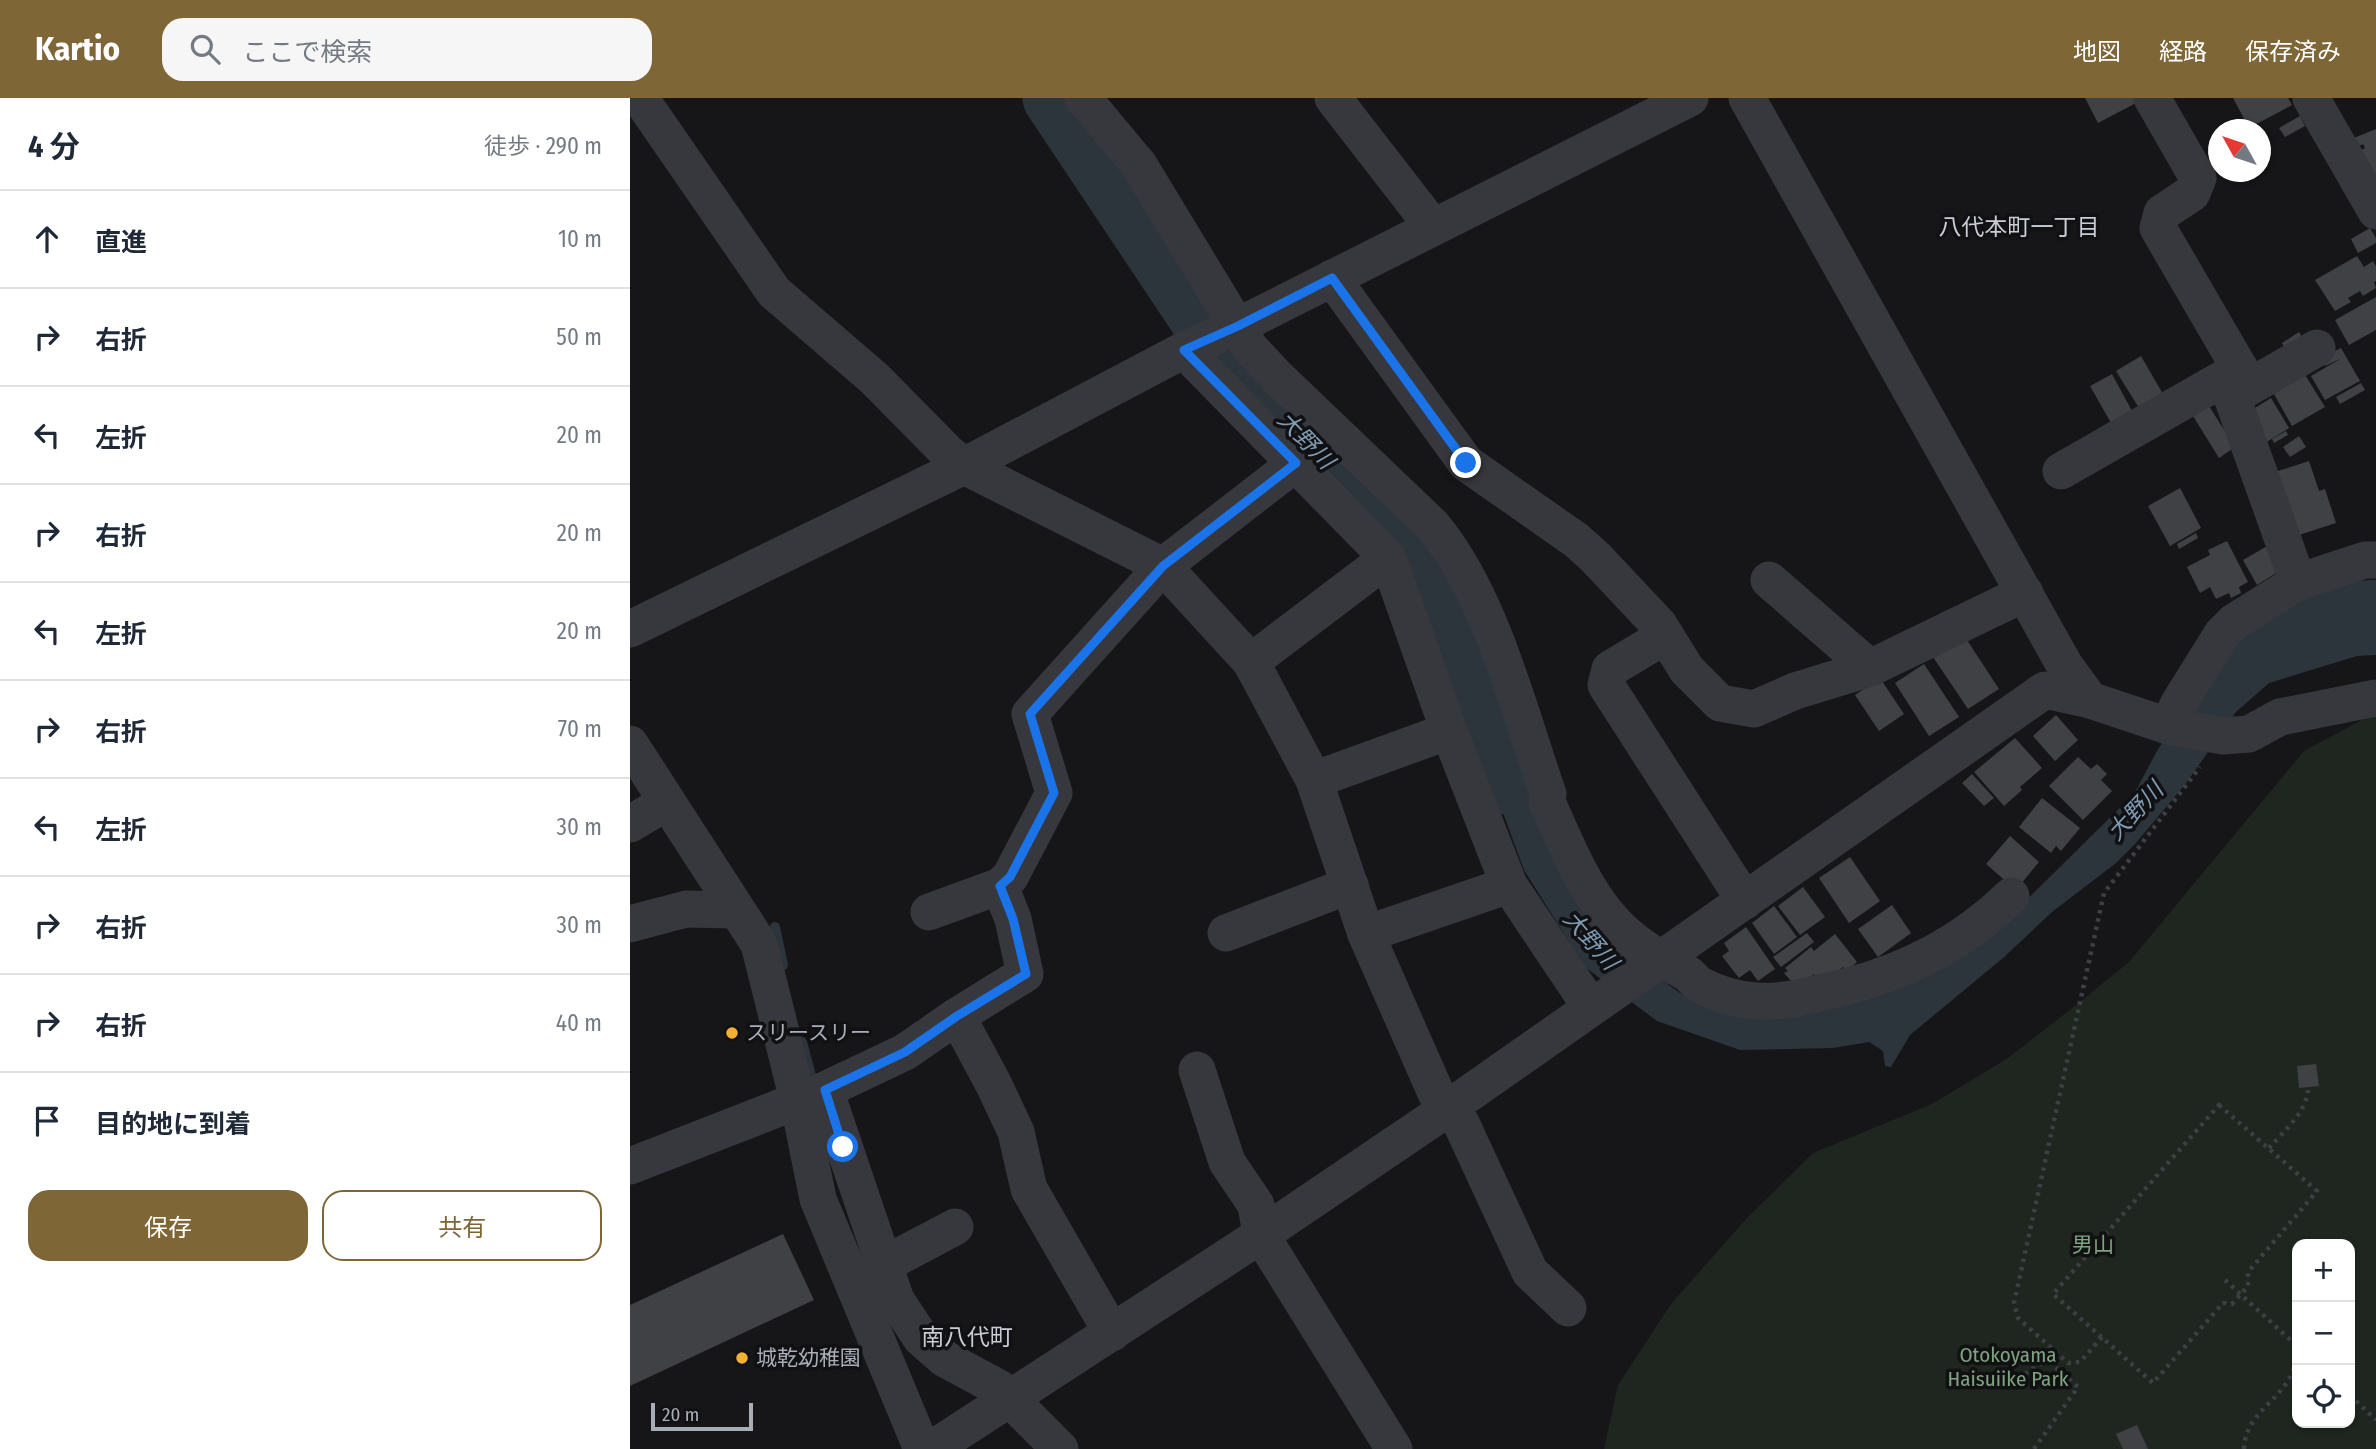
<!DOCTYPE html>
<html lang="ja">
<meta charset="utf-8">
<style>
:root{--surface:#fff;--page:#f6f6f7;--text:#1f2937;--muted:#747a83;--line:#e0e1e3;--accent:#7e6636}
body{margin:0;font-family:"Fira Sans Condensed","Noto Sans JP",sans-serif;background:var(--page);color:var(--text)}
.controls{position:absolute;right:21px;bottom:21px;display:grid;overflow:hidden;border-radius:14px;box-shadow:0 2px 5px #0004}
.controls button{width:63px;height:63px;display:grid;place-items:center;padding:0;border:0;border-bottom:2px solid var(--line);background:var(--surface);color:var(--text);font:35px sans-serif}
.compass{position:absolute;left:1578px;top:21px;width:63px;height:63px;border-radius:50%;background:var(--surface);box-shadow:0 2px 5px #0004;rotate:310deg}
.scale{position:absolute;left:21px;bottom:18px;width:102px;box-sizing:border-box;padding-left:7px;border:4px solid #a8adb8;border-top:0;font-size:19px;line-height:24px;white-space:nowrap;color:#a8adb8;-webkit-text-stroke:5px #111113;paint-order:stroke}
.stop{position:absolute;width:21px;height:21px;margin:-16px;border:5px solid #1a73e8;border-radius:50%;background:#fff}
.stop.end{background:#1a73e8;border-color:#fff;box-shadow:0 2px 7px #0008}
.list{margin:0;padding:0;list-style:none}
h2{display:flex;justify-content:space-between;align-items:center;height:91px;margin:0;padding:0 28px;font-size:30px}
h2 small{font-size:23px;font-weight:400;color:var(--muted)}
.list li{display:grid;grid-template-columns:46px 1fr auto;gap:21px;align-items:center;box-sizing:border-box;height:98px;padding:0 28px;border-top:2px solid var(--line)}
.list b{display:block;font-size:26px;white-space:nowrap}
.list em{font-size:23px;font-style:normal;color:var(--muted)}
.actions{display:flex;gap:14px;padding:21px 28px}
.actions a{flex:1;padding:16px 0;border:2px solid var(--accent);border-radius:21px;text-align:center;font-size:24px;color:var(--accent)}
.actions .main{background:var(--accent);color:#fff}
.icon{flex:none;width:38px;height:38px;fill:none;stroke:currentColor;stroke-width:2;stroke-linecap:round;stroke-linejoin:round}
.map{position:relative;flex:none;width:1746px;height:1351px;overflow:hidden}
header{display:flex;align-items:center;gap:42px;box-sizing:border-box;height:98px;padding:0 35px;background:var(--accent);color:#fff}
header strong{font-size:33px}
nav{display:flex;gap:38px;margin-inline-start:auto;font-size:24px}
.search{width:490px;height:63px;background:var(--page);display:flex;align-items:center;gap:18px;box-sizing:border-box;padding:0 24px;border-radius:21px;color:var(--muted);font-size:26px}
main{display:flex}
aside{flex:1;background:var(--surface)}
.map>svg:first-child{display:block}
</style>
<header>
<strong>Kartio</strong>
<div class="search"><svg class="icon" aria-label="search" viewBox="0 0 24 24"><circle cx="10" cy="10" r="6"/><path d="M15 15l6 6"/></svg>ここで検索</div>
<nav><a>地図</a><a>経路</a><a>保存済み</a></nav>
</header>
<main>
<aside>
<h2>4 分<small>徒歩 · 290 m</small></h2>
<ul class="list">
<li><svg class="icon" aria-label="ahead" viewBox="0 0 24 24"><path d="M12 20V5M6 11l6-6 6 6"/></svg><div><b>直進</b></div><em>10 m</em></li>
<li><svg class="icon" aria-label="right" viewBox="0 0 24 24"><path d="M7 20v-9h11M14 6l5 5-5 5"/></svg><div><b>右折</b></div><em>50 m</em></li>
<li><svg class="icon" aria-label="left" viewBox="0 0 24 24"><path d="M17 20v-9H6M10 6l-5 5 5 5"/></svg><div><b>左折</b></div><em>20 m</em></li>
<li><svg class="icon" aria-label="right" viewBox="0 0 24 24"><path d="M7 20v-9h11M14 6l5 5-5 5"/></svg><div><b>右折</b></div><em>20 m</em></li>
<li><svg class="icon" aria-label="left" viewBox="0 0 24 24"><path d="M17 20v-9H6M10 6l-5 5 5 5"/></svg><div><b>左折</b></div><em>20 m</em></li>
<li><svg class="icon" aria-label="right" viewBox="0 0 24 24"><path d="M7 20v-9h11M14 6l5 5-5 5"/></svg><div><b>右折</b></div><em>70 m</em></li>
<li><svg class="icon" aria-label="left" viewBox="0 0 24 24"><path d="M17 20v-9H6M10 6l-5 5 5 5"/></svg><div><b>左折</b></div><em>30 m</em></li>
<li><svg class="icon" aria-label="right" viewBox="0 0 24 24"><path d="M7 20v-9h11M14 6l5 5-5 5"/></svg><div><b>右折</b></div><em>30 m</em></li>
<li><svg class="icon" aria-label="right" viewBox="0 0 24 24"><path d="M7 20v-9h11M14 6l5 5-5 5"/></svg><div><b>右折</b></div><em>40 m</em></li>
<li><svg class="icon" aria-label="arrive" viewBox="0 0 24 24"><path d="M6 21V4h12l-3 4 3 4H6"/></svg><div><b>目的地に到着</b></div></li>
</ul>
<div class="actions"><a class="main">保存</a><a>共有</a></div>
</aside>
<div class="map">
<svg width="1746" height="1351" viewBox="0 0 1746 1351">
<rect width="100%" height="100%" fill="#161618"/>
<path fill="#1e261f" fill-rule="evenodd" d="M1741,617l5,1v733h-772l14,-64 53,-81 76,-86 66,-65 119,-49 76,-46 67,-52 54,-44 175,-211zM1667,1146h53v179h-53z"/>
<polygon fill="#2c353c" points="1746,482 1746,557 1727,558 1639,585 1606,614 1557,684 1505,746 1486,765 1422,814 1373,860 1280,937 1261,969 1255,968 1253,953 1239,944 1203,950 1110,952 1027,923 955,869 894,772 838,619 861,596 924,761 985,849 1057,900 1102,910 1366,832 1504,696 1528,651 1620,526 1667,502 1716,483"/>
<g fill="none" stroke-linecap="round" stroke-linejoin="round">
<g stroke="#2c353c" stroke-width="10">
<polyline points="145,829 153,867"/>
<polyline points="172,944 184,989"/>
</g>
<polyline stroke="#2c353c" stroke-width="61" points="423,0 589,249 687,356 781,442 812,492 876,686"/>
</g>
<g fill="#404145">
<polygon points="1455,0 1506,0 1508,4 1468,25"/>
<polygon points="1603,0 1658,0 1662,7 1619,30"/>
<polygon points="1670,18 1675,28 1655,39 1649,30"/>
<polygon points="1746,31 1746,80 1728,54 1735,50 1733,46 1724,51 1719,42"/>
<polygon points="1740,130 1746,140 1746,145 1728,155 1721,141"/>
<polygon points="1727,158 1734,169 1743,163 1746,168 1746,183 1744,184 1746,190 1733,198 1730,193 1718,200 1721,204 1705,213 1685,182"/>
<polygon points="1746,199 1746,232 1719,247 1705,222"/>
<polygon points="1669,234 1675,244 1657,254 1652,245"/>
<polygon points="1711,250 1730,283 1695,302 1681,278 1712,260 1695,268 1691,260"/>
<polygon points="1511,258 1533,296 1509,310 1486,273"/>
<polygon points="1672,272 1695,309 1662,328 1644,296"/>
<polygon points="1482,276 1502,313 1481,325 1460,288"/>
<polygon points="1731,285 1735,292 1710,306 1706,299"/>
<polygon points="1641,300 1659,330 1635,345 1617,315"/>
<polygon points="1579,308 1605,349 1589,360 1563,318"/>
<polygon points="1656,333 1658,337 1644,345 1642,341"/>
<polygon points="1669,338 1676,349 1660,359 1653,349"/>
<polygon points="1679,363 1689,393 1695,391 1706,425 1663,439 1642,375"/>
<polygon points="1550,390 1571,430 1540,448 1518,408"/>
<polygon points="1566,435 1568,440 1549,451 1547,446"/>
<polygon points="1597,443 1618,484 1609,489 1611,495 1601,500 1599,495 1586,501 1580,489 1570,495 1557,469 1580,457 1578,452"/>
<polygon points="1639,447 1651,472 1627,487 1613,462"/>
<polygon points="1335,539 1369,591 1338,611 1303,559"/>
<polygon points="1294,566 1329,619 1299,638 1265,585"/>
<polygon points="1250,580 1274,616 1249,633 1225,597"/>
<polygon points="1426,617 1448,642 1425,663 1403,638"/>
<polygon points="1385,640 1412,670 1390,689 1392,692 1374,708 1344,674"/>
<polygon points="1448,659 1461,671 1467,666 1477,676 1471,682 1482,693 1453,722 1419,688"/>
<polygon points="1342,676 1364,700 1354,708 1332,685"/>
<polygon points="1412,700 1450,730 1431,753 1426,748 1421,755 1389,729"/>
<polygon points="1380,738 1409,764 1386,792 1356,766"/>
<polygon points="1220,759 1250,803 1219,825 1189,780"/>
<polygon points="1173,789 1195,819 1170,837 1148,808"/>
<polygon points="1262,807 1281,835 1248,859 1228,831"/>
<polygon points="1144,808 1167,839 1144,856 1122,825"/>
<polygon points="1116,829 1145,871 1128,883 1120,872 1109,880 1092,858 1099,853 1094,845"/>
<polygon points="1177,835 1184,844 1151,869 1143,859"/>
<polygon points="1205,836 1227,864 1216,873 1213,869 1192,886 1184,876 1167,890 1154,875 1158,873 1155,870 1181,849 1184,853"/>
<polygon points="1686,966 1689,988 1669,990 1667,968"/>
<polygon points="153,1136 184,1202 0,1288 0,1207"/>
<polygon points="1507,1327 1518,1351 1493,1351 1486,1336"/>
</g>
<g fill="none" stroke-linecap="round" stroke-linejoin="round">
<g stroke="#3d3f44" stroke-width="4.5" stroke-dasharray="3.5 5" stroke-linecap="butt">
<polygon points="1589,1007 1687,1093 1618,1174 1618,1188 1602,1206 1593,1205 1523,1285 1423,1196"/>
<path d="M1639,1050c14,-16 37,-35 39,-58"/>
<polyline points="1595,1182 1667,1248"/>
<polyline points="1472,1239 1450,1264 1438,1265 1388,1220 1384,1205 1474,795 1570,669"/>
<polyline points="1395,1276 1414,1264 1431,1259"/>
<polyline points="1720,1297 1746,1322"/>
<polyline points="1404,1351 1448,1289 1418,1263"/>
<path d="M1614,1351c1,-30 25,-42 41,-64 6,-8 9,-17 12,-26"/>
</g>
<g stroke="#37383d" stroke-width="37">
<polyline points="10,0 144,194 245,281 317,354 334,368 533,468 621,564 684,682 736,836 806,995 831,1025 900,1174 938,1210"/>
<path d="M453,0l56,67 111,183 28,30 155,148c58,70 85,182 115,268l-1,8c21,46 40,98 79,132 19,17 41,28 62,40 5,4 7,8 12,11 16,8 37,15 56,16 31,2 58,-7 89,-14 63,-16 119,-45 166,-91"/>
<polyline points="703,0 803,129"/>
<polyline points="1117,0 1435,568 1460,602"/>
<polyline points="1522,0 1568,80 1562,95 1532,115 1528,130 1610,271 1602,299 1668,484"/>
<polyline points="1681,0 1746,113"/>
<polyline points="702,180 836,365 946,442 965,459 1029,527 1057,572 1090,605 1124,611 1165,593 1240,570 1395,495"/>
<polyline points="554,252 758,460 819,633 879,787 952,896 964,907"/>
<polyline points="1602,299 1687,250"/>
<polyline points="1431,373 1610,271"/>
<polyline points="1139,482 1240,570"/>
<polyline points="0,531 334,368 554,252 608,228 1060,0"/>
<polyline points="1035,538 980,571 976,587 1115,803"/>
<polyline points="621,564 758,460"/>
<polyline points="1538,628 1549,605 1592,536 1604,524 1668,484 1735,462 1746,462"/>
<polyline points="0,646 129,846 168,1002 188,1101 292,1351"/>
<polyline points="684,682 819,633"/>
<polyline points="0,726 37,704"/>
<polyline points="299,814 370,788 380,779 424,695 400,616 533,468 666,365"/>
<polyline points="0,826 56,811 106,812"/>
<polyline points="596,835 720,787"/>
<polyline points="736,836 879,787"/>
<polyline points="327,918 364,987 386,1034 399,1091 482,1235"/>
<polyline points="567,972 597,1064 626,1107 631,1137 764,1351"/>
<polyline points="195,992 266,1202 291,1240 315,1261 369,1290 430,1351"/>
<polyline points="0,1068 195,992 275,954 327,918 395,876 383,821 370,788"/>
<polyline points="232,1178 325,1129"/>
<polyline points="302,1351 631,1137 817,1011 1415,592 1460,602 1538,628 1593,638 1619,636 1650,619 1746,600"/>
</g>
</g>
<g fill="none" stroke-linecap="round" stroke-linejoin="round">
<polyline stroke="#1a73e8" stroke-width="9" points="213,1049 195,992 275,954 327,918 396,876 383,821 370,788 380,779 424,695 400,616 533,468 666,365 554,252 608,228 702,180 836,365"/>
</g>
<g fill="#f2b134" stroke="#111113" stroke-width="2.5">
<circle cx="102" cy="935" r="7"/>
<circle cx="112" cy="1260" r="7"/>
</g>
<g text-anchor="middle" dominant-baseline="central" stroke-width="7" stroke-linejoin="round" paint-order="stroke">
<g font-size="21" fill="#a8adb8" stroke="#111113" text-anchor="start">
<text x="116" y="935">スリースリー</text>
<text x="126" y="1260">城乾幼稚園</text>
</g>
<g font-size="21" fill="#7fa381" stroke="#111113">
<text x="1463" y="1147">男山</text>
<text x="1378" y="1257">Otokoyama<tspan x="1378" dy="24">Haisuiike Park</tspan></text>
</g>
<g font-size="23" fill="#c9ccd4" stroke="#111113">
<text x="1389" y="129">八代本町一丁目</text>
<text x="337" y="1239">南八代町</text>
</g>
<g font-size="23" font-style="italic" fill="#7f9bb3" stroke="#111113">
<text transform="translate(676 342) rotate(46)">大野川</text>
<text transform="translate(1505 713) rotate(-47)">大野川</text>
<text transform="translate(961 842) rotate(49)">大野川</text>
</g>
</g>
</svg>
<div class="controls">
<button>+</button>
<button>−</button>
<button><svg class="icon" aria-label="locate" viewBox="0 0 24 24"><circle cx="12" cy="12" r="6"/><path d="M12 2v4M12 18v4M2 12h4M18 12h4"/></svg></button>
</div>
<svg class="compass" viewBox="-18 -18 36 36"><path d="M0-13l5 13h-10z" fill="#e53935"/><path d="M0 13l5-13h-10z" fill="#747a83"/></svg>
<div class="scale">20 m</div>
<div class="stop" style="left:213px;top:1049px"></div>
<div class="stop end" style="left:836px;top:365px"></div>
</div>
</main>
